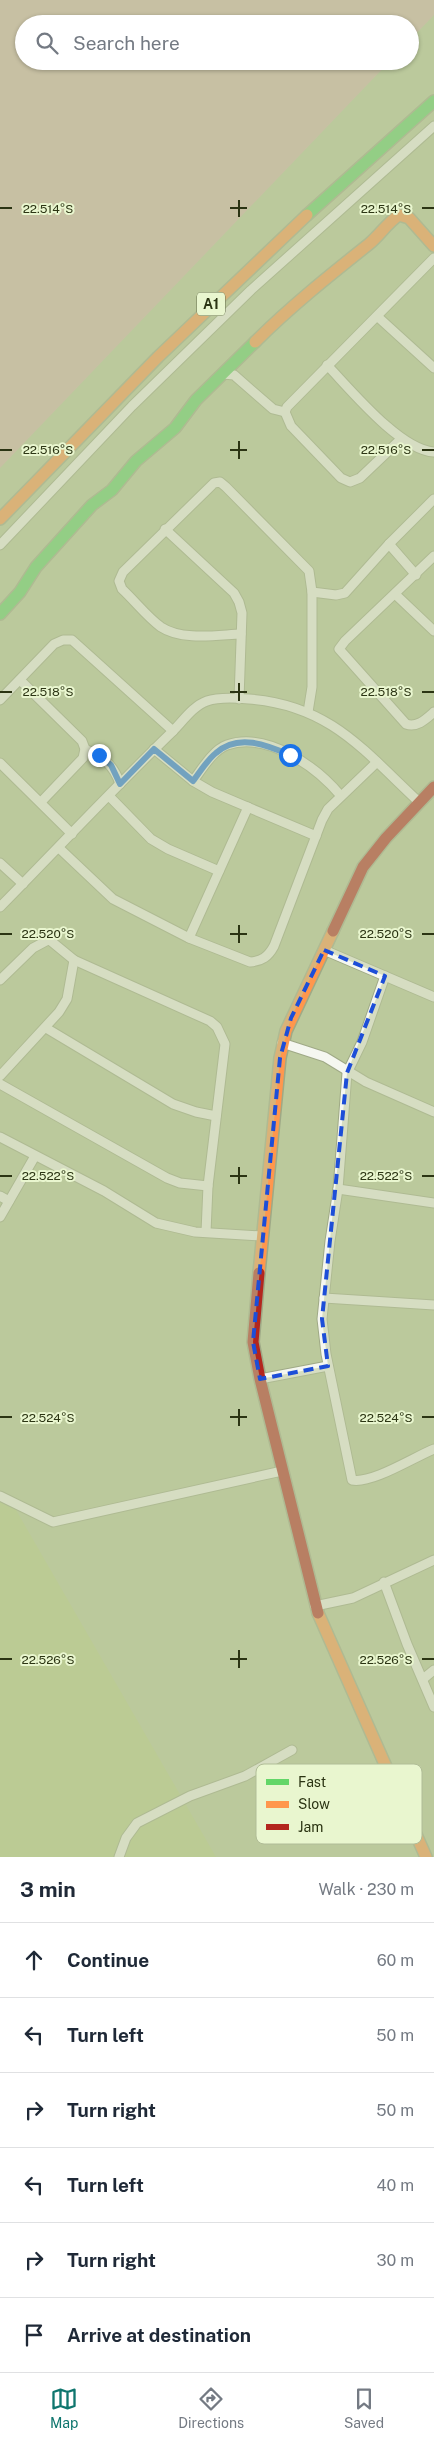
<!DOCTYPE html>
<meta charset="utf-8">
<style>
:root{--surface:#fff;--page:#f2f2f3;--text:#1f2937;--muted:#747a83;--line:#e0e1e3;--accent:#0f766e}
body{margin:0;font-family:"Public Sans",sans-serif;background:var(--page);color:var(--text)}
.stop{position:absolute;width:15px;height:15px;margin:-11px;border:4px solid #1a73e8;border-radius:50%;background:#fff}
.stop.end{background:#1a73e8;border-color:#fff;box-shadow:0 1px 5px #0008}
.list{margin:0;padding:0;list-style:none}
h2{display:flex;justify-content:space-between;align-items:center;height:65px;margin:0;padding:0 20px;font-size:21px}
h2 small{font-size:16px;font-weight:400;color:var(--muted)}
.list li{display:grid;grid-template-columns:32px 1fr auto;gap:15px;align-items:center;box-sizing:border-box;height:75px;padding:0 20px;border-top:1px solid var(--line)}
.list b{display:block;font-size:19px;white-space:nowrap}
.list em{font-size:16px;font-style:normal;color:var(--muted)}
.icon{flex:none;width:28px;height:28px;fill:none;stroke:currentColor;stroke-width:2;stroke-linecap:round;stroke-linejoin:round}
.map{position:relative;flex:none;width:434px;height:1857px;overflow:hidden}
.search{position:absolute;background:var(--surface);box-shadow:0 1px 4px #0004;left:15px;right:15px;top:15px;height:55px;display:flex;align-items:center;gap:12px;box-sizing:border-box;padding:0 18px;border-radius:28px;color:var(--muted);font-size:19px}
.sheet{height:515px;background:var(--surface)}
nav{display:flex;justify-content:space-around;align-items:center;box-sizing:border-box;height:70px;border-top:1px solid var(--line);background:var(--surface);font-size:14px;color:var(--muted)}
nav a{display:grid;justify-items:center;gap:2px}
nav .on{color:var(--accent)}
.map>svg:first-child{display:block}
</style>
<div class="map">
<svg width="434" height="1857" viewBox="0 0 434 1857">
<rect width="100%" height="100%" fill="#bbc99c"/>
<polygon fill="#bacf8a" points="0,1502 16,1510 216,1857 0,1857"/>
<polygon fill="#d5b7ac" points="0,0 434,0 434,15 410,40 410,24 24,24 24,61 390,61 0,468"/>
<g fill="none" stroke-linecap="round" stroke-linejoin="round">
<defs>
<g id="street">
<polyline points="378,317 434,368"/>
<path d="M327,365c24,25 73,85 107,87"/>
<polyline points="223,374 234,375 273,409 285,412"/>
<polyline points="401,439 360,478 350,482 341,478 291,426 285,412 287,407 434,258"/>
<polyline points="165,529 234,593 239,602 242,613 239,699"/>
<polyline points="389,544 416,575"/>
<polyline points="0,545 132,406 251,290 434,126"/>
<path d="M434,556l-89,85 -6,8 67,75c11,4 20,-5 28,-12"/>
<polyline points="312,592 336,595 345,593 389,544 434,499"/>
<polyline points="395,594 434,631"/>
<path d="M241,634c-24,1 -59,7 -80,-7 -14,-10 -26,-26 -39,-38l-3,-8 4,-9 91,-89 6,-1 6,5 83,84 3,21v95l-4,25"/>
<polyline points="20,680 82,741 85,749 83,758 41,802"/>
<polyline points="0,700 54,644 63,640 72,640 173,731"/>
<path d="M85,749c18,8 29,16 35,35"/>
<polyline points="154,749 193,781 212,792 316,836"/>
<polyline points="0,763 72,834"/>
<path d="M193,781c9,-12 20,-31 34,-36 40,-14 90,22 114,51"/>
<polyline points="109,796 151,839 168,849 219,871"/>
<path d="M59,848l54,51 76,39 61,24c12,-1 18,-5 24,-16l48,-126 6,-11 49,-47"/>
<polyline points="0,863 23,884"/>
<path d="M0,907c58,-59 114,-119 173,-176 10,-10 20,-25 34,-30 11,-4 30,-3 42,-2 81,6 115,52 170,103"/>
<polyline points="189,938 248,807"/>
<polyline points="324,950 434,997"/>
<path d="M385,976l-23,66 -15,31 -9,116 -8,52 -8,78 4,35 26,126c20,4 62,-23 82,-31"/>
<polyline points="0,980 33,948 48,940 46,937 74,960 210,1021 217,1027 225,1044 208,1186 206,1232"/>
<polyline points="46,1028 173,1104 196,1112 216,1116"/>
<polyline points="282,1043 325,1057 366,1082 434,1112"/>
<polyline points="0,1076 59,1012 67,999 74,960"/>
<polyline points="0,1084 167,1178 180,1183 208,1186"/>
<polyline points="0,1137 104,1191 156,1223 195,1232 262,1236"/>
<polyline points="338,1189 434,1203"/>
<polyline points="0,1196 9,1201"/>
<polyline points="0,1217 35,1156"/>
<polyline points="324,1298 434,1305"/>
<polyline points="260,1379 328,1366"/>
<polyline points="0,1496 53,1522 282,1471"/>
<polyline points="384,1582 407,1644 434,1707"/>
<polyline points="315,1606 353,1598 434,1560"/>
<polyline points="423,1679 434,1670"/>
<polyline points="119,1857 126,1838 137,1823 190,1796 245,1776 292,1750"/>
</g>
<g id="fast">
<polyline points="307,215 434,101"/>
<polyline points="0,614 20,592 36,567 92,505 112,490 136,461 175,428 196,400 255,342"/>
</g>
<g id="slow">
<path d="M255,342c35,-35 75,-67 114,-98 11,-9 18,-21 30,-29l10,3 25,28"/>
<polyline points="0,519 158,357 307,215"/>
<polyline points="259,1273 280,1058 286,1031 333,931"/>
<polyline points="318,1613 426,1857"/>
</g>
<g id="jam">
<polyline points="333,931 363,867 386,838 434,787"/>
<polyline points="259,1273 253,1342 260,1379 318,1613"/>
</g>
</defs>
<use href="#street" stroke="#9fa986" stroke-width="11"/>
<use href="#fast" stroke="#9fa986" stroke-width="14"/>
<use href="#slow" stroke="#9fa986" stroke-width="14"/>
<use href="#jam" stroke="#9fa986" stroke-width="14"/>
<use href="#street" stroke="#f5f7f0" stroke-width="9"/>
<use href="#fast" stroke="#63d668" stroke-width="11"/>
<use href="#slow" stroke="#ff974d" stroke-width="11"/>
<use href="#jam" stroke="#b3261e" stroke-width="11"/>
</g>
<g fill="none" stroke-linecap="round" stroke-linejoin="round">
<path stroke="#1a73e8" stroke-width="6" d="M99,755l12,10 9,19 34,-35 39,32c7,-9 14,-21 23,-28 22,-20 51,-8 74,2"/>
</g>
<path d="M0 0H434V1857H0ZM324,950l61,26 -38,97 -25,246 6,47 -68,13 -7,-37 27,-284 11,-40z" fill="#bbc99c" fill-opacity=".55" fill-rule="evenodd"/>
<path fill="none" stroke="#1d4ed8" stroke-width="4" stroke-dasharray="10 6" stroke-linejoin="round" d="M324,950l61,26 -38,97 -25,246 6,47 -68,13 -7,-37 27,-284 11,-40z"/>
<path fill="none" stroke="#2b3413" stroke-width="2" d="M239,200v17M0,208h12M230,208h17M422,208h12M239,441v18M0,450h12M230,450h17M422,450h12M239,683v18M0,692h12M230,692h17M422,692h12M239,925v18M0,934h12M230,934h17M422,934h12M239,1167v17M0,1176h12M230,1176h17M422,1176h12M239,1409v17M0,1417h12M230,1417h17M422,1417h12M239,1650v18M0,1659h12M230,1659h17M422,1659h12"/>
<g text-anchor="middle" dominant-baseline="central" stroke-width="4" stroke-linejoin="round" paint-order="stroke">
<rect fill="#e9f6cf" stroke="#646e4b" stroke-width="1" x="197" y="292.5" width="28" height="23" rx="4"/>
<g font-size="14" font-weight="bold" fill="#2b3413">
<text x="211" y="304">A1</text>
</g>
</g>
<rect x="256" y="1764" width="166" height="80" rx="8" fill="#e9f6cf" stroke="#b0bc97" stroke-width="1"/>
<rect x="266" y="1779" width="23" height="6" fill="#63d668"/>
<rect x="266" y="1801" width="23" height="7" fill="#ff974d"/>
<rect x="266" y="1824" width="23" height="6" fill="#b3261e"/>
<g font-size="14" fill="#2b3413">
<text x="298" y="1787">Fast</text>
<text x="298" y="1809">Slow</text>
<text x="298" y="1832">Jam</text>
</g>
<g font-size="12" text-anchor="middle" fill="#2b3413" stroke="#e9f6cf" stroke-width="4" stroke-linejoin="round" paint-order="stroke">
<text x="48" y="213">22.514°S</text>
<text x="386" y="213">22.514°S</text>
<text x="48" y="454">22.516°S</text>
<text x="386" y="454">22.516°S</text>
<text x="48" y="696">22.518°S</text>
<text x="386" y="696">22.518°S</text>
<text x="48" y="938">22.520°S</text>
<text x="386" y="938">22.520°S</text>
<text x="48" y="1180">22.522°S</text>
<text x="386" y="1180">22.522°S</text>
<text x="48" y="1422">22.524°S</text>
<text x="386" y="1422">22.524°S</text>
<text x="48" y="1664">22.526°S</text>
<text x="386" y="1664">22.526°S</text>
</g>
</svg>
<div class="stop" style="left:290px;top:755px"></div>
<div class="stop end" style="left:99px;top:755px"></div>
<div class="search"><svg class="icon" aria-label="search" viewBox="0 0 24 24"><circle cx="10" cy="10" r="6"/><path d="M15 15l6 6"/></svg>Search here</div>
</div>
<section class="sheet">
<h2>3 min<small>Walk · 230 m</small></h2>
<ul class="list">
<li><svg class="icon" aria-label="ahead" viewBox="0 0 24 24"><path d="M12 20V5M6 11l6-6 6 6"/></svg><div><b>Continue</b></div><em>60 m</em></li>
<li><svg class="icon" aria-label="left" viewBox="0 0 24 24"><path d="M17 20v-9H6M10 6l-5 5 5 5"/></svg><div><b>Turn left</b></div><em>50 m</em></li>
<li><svg class="icon" aria-label="right" viewBox="0 0 24 24"><path d="M7 20v-9h11M14 6l5 5-5 5"/></svg><div><b>Turn right</b></div><em>50 m</em></li>
<li><svg class="icon" aria-label="left" viewBox="0 0 24 24"><path d="M17 20v-9H6M10 6l-5 5 5 5"/></svg><div><b>Turn left</b></div><em>40 m</em></li>
<li><svg class="icon" aria-label="right" viewBox="0 0 24 24"><path d="M7 20v-9h11M14 6l5 5-5 5"/></svg><div><b>Turn right</b></div><em>30 m</em></li>
<li><svg class="icon" aria-label="arrive" viewBox="0 0 24 24"><path d="M6 21V4h12l-3 4 3 4H6"/></svg><div><b>Arrive at destination</b></div></li>
</ul>
</section>
<nav>
<a class="on"><svg class="icon" aria-label="map" viewBox="0 0 24 24"><path d="M3 6l6-2 6 2 6-2v14l-6 2-6-2-6 2zM9 4v14M15 6v14"/></svg>Map</a>
<a><svg class="icon" aria-label="directions" viewBox="0 0 24 24"><path d="M12 3l9 9-9 9-9-9zM9 14v-3h6M13 9l2 2-2 2"/></svg>Directions</a>
<a><svg class="icon" aria-label="saved" viewBox="0 0 24 24"><path d="M7 4h10v16l-5-4-5 4z"/></svg>Saved</a>
</nav>
